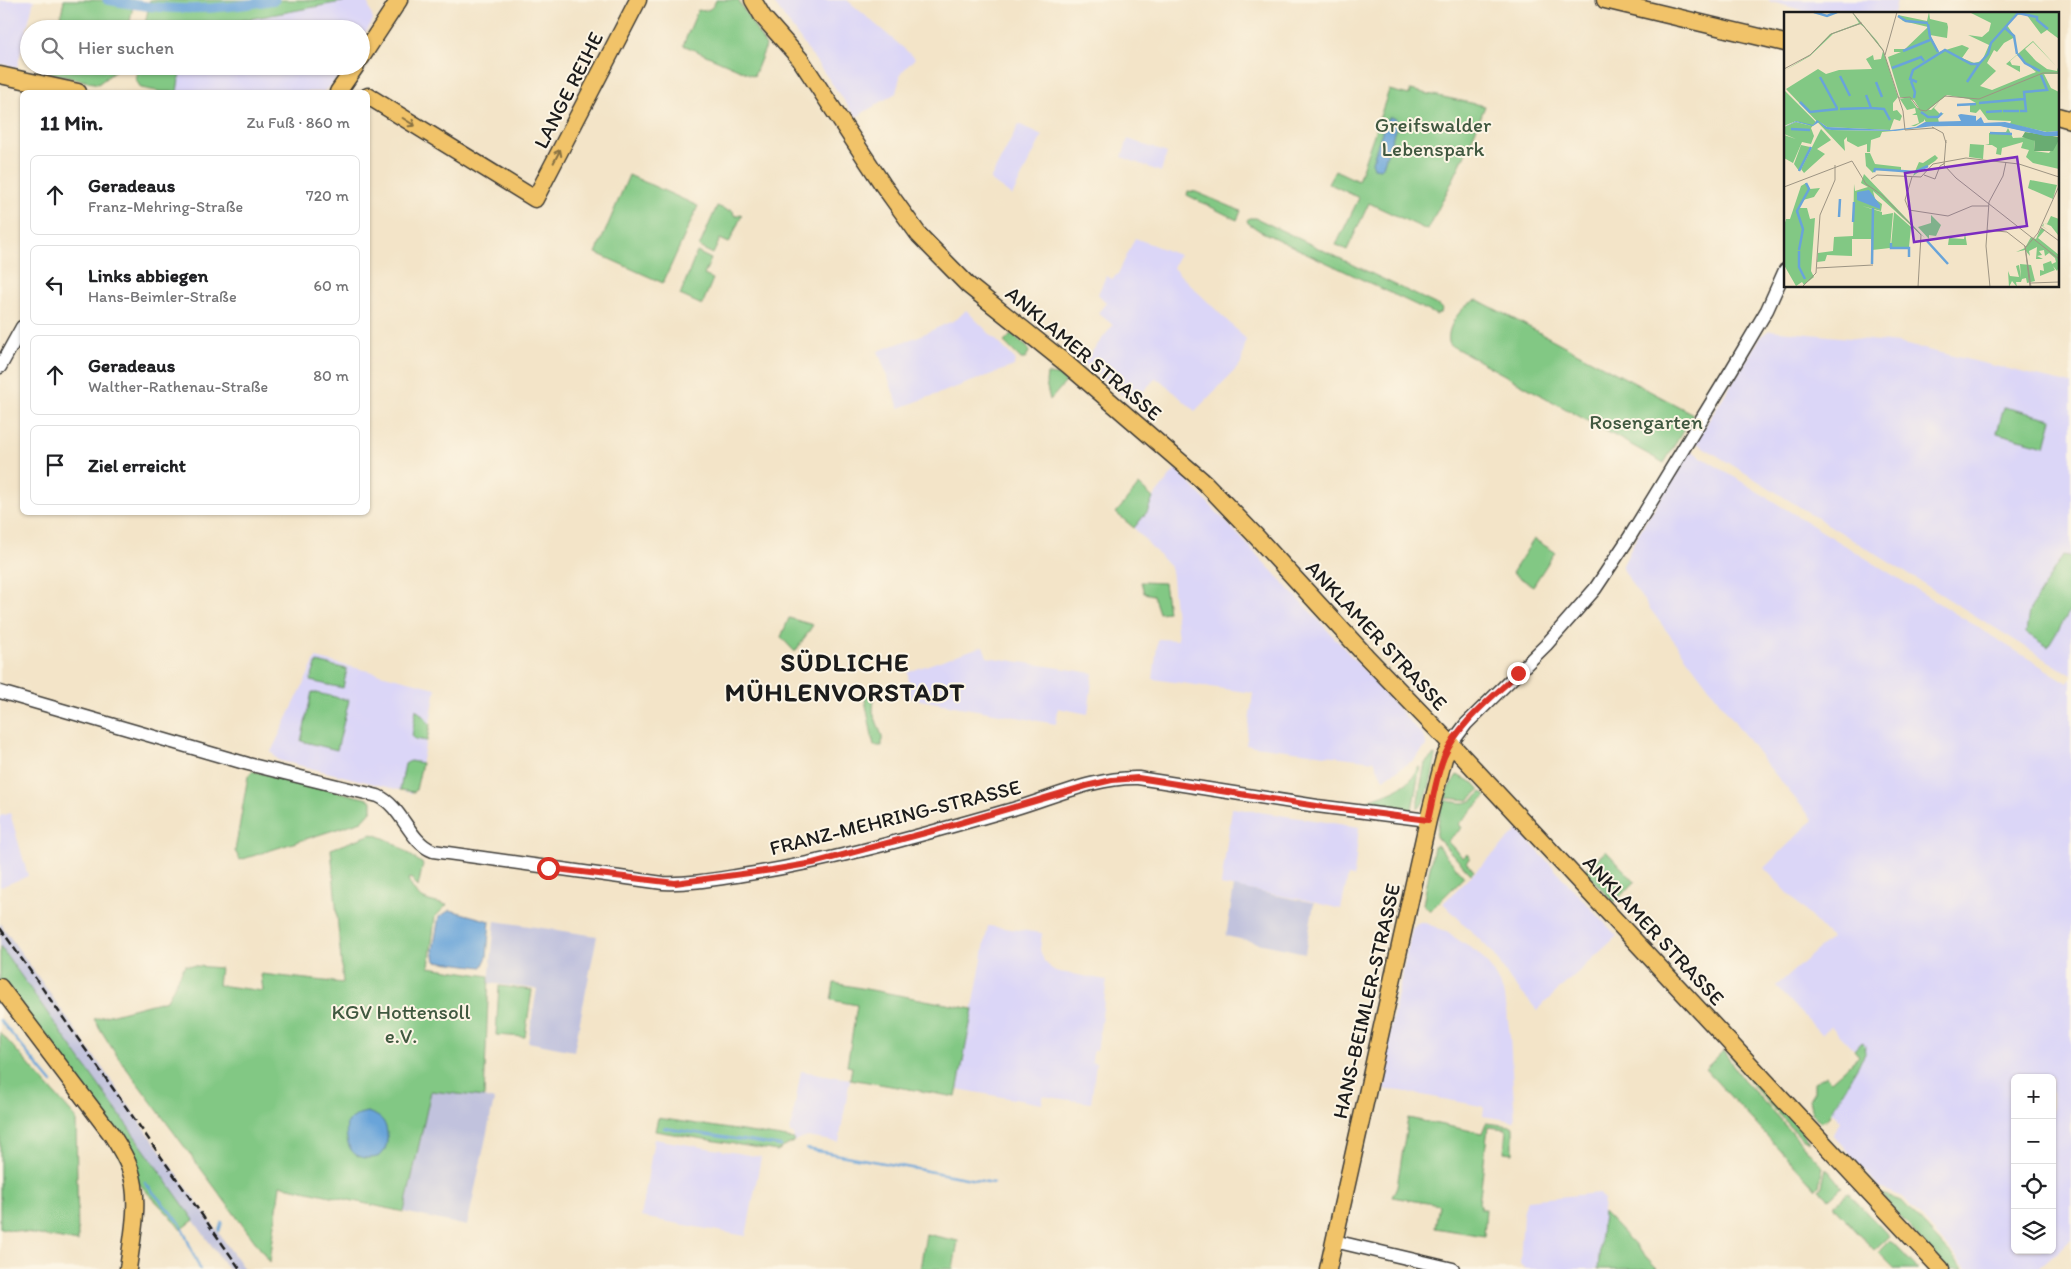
<!DOCTYPE html>
<html lang="de">
<meta charset="utf-8">
<style>
:root{--surface:#fff;--page:#f2f2f2;--text:#202124;--muted:#757577;--line:#e0e0e0}
body{margin:0;font-family:Itim,sans-serif;background:var(--page);color:var(--text)}
.controls{position:absolute;right:15px;bottom:15px;display:grid;overflow:hidden;border-radius:8px;box-shadow:0 1px 4px #0004}
.controls button{width:45px;height:45px;display:grid;place-items:center;padding:0;border:0;border-bottom:1px solid var(--line);background:var(--surface);color:var(--text);font:25px sans-serif}
.stop{position:absolute;width:15px;height:15px;margin:-11px;border:4px solid #d93025;border-radius:50%;background:#fff}
.stop.end{background:#d93025;border-color:#fff;box-shadow:0 1px 5px #0008}
.list{margin:0;padding:0;list-style:none}
h2{display:flex;justify-content:space-between;align-items:center;height:65px;margin:0;padding:0 20px;font-size:21px}
h2 small{font-size:16px;font-weight:400;color:var(--muted)}
.list li{display:grid;grid-template-columns:32px 1fr auto;gap:15px;align-items:center;box-sizing:border-box;height:80px;margin:0 10px 10px;padding:0 10px;border:1px solid var(--line);border-radius:8px}
.list b{display:block;font-size:19px;white-space:nowrap}
.list p{margin:0;font-size:16px;white-space:nowrap;color:var(--muted)}
.list em{font-size:16px;font-style:normal;color:var(--muted)}
.icon{flex:none;width:28px;height:28px;fill:none;stroke:currentColor;stroke-width:2;stroke-linecap:round;stroke-linejoin:round}
.map{position:relative;flex:none;width:2071px;height:1269px;overflow:hidden}
.search{position:absolute;background:var(--surface);box-shadow:0 1px 4px #0004;left:20px;top:20px;width:350px;height:55px;display:flex;align-items:center;gap:12px;box-sizing:border-box;padding:0 18px;border-radius:28px;color:var(--muted);font-size:19px}
.panel{position:absolute;background:var(--surface);box-shadow:0 1px 4px #0004;left:20px;top:90px;width:350px;height:425px;border-radius:8px}
.map>svg:first-child{display:block}
</style>
<div class="map">
<svg width="2071" height="1269" viewBox="0 0 2071 1269">
<rect width="100%" height="100%" fill="#fcf5e5"/>
<filter id="ink" filterUnits="userSpaceOnUse"><feTurbulence type="fractalNoise" baseFrequency=".02" numOctaves="2"/><feDisplacementMap in="SourceGraphic" scale="10" xChannelSelector="R" yChannelSelector="G"/><feConvolveMatrix kernelMatrix="1 2 1 2 8 2 1 2 1" color-interpolation-filters="sRGB"/></filter>
<filter id="wash" filterUnits="userSpaceOnUse"><feTurbulence type="fractalNoise" baseFrequency=".0096" numOctaves="4" result="noise"/><feDisplacementMap in="SourceGraphic" scale="20" xChannelSelector="R" yChannelSelector="G"/><feGaussianBlur stdDeviation="1.12" result="paint"/><feColorMatrix in="noise" values="0 0 0 0 0 0 0 0 0 0 0 0 0 0 0 0 0 1.4 0 .05"/><feComposite in="paint" operator="in"/></filter>
<g filter="url(#wash)">
<rect width="100%" height="100%" fill="#f3e4c8"/>
<g fill="#dbd6f7" fill-rule="evenodd">
<polygon points="0,0 34,0 17,67 0,64"/>
<polygon points="352,0 367,0 373,20 361,40 361,29 186,29 186,26 228,23"/>
<polygon points="772,0 847,0 915,58 901,73 896,93 856,117"/>
<polygon points="1769,0 1897,0 1894,14 1805,14 1801,10 1769,1"/>
<polygon points="181,66 346,66 339,77 323,92 177,92"/>
<polygon points="1019,124 1042,136 1012,196 990,180"/>
<polygon points="1128,139 1167,153 1161,172 1122,157"/>
<polygon points="1135,238 1179,255 1173,268 1246,339 1241,364 1195,411 1160,380 1155,379 1132,403 1083,363 1113,325 1098,313 1106,303 1098,294 1106,276 1112,279 1118,274"/>
<polygon points="966,310 1015,359 1014,366 899,408 878,351 919,336 957,319"/>
<polygon points="1770,330 1898,343 2071,384 2071,675 1695,442 1762,335"/>
<path d="M1690,450l378,233 3,-4v561l-34,29h-70l-64,-72 -23,-9 -47,-53 7,-14 -8,-10 30,-53 -31,-32 -10,8 -45,-48 55,-48 -67,-70 49,-48 -49,-59 -131,-175 -11,-19 16,-33zM2015,1078h37v172h-37z"/>
<polygon points="1176,469 1322,624 1423,736 1426,742 1426,746 1414,760 1383,779 1374,761 1246,745 1253,693 1153,679 1158,639 1178,640 1171,568 1134,528 1147,512 1153,498"/>
<polygon points="983,646 987,657 1093,673 1088,714 1058,708 1056,724 909,698 908,672"/>
<polygon points="316,658 436,688 430,724 415,791 411,793 278,760 271,752"/>
<polygon points="1232,808 1359,827 1354,877 1348,876 1341,909 1299,899 1221,885"/>
<polygon points="10,813 28,876 0,887 0,816"/>
<polygon points="1518,830 1617,936 1537,1010 1511,981 1493,953 1443,903"/>
<polygon points="1417,923 1425,923 1445,931 1478,953 1490,967 1500,985 1505,997 1510,1036 1515,1121 1483,1116 1484,1108 1481,1106 1401,1091 1377,1089 1412,929"/>
<polygon points="988,926 1042,933 1040,950 1044,961 1054,971 1107,980 1097,1051 1093,1050 1092,1062 1096,1063 1091,1103 1043,1096 1042,1104 958,1089"/>
<polygon points="801,1071 850,1079 839,1142 807,1137 793,1142 794,1134 790,1133"/>
<polygon points="654,1139 761,1157 746,1236 641,1217"/>
<polygon points="1599,1193 1604,1199 1598,1269 1525,1269 1520,1264 1523,1214 1527,1200"/>
</g>
<g fill="#c1c2dd">
<polygon points="1234,887 1314,903 1305,953 1226,936"/>
<polygon points="495,921 597,936 574,1051 528,1042 537,989 489,983"/>
<polygon points="0,923 244,1269 228,1269 0,946"/>
<polygon points="431,1091 484,1097 494,1100 467,1226 404,1212"/>
</g>
<g fill="#82c884" stroke="#4f7250">
<polygon points="64,0 134,0 129,27 128,29 58,29"/>
<polygon points="150,0 352,0 228,23 187,26 186,29 144,29"/>
<path d="M716,0h22l28,46 -12,30 -71,-31 15,-35c9,2 15,-1 18,-10z"/>
<polygon points="50,66 116,66 114,72 98,84 48,73"/>
<polygon points="138,66 181,66 177,92 162,92 141,88 136,80"/>
<path d="M1389,90l20,5 1,-5 75,16c-16,43 -36,83 -58,124l-58,-27 -22,47 -11,-5 23,-47 -31,-15 7,-13 23,11z"/>
<polygon points="629,175 698,206 663,283 596,253"/>
<polygon points="1188,191 1196,192 1241,211 1237,220 1187,195"/>
<polygon points="717,206 729,211 730,209 733,211 734,215 736,216 740,214 742,215 729,243 720,239 713,254 699,247"/>
<polygon points="1249,218 1256,218 1439,306 1442,309 1441,312 1437,315 1260,231 1248,223 1247,220"/>
<polygon points="697,252 711,259 704,275 713,279 702,305 680,295"/>
<path d="M1478,300l215,114 -29,49 -214,-118c-7,-15 13,-43 28,-45z"/>
<polygon points="1012,334 1028,348 1029,352 1025,359 1021,359 1004,342"/>
<polygon points="1047,374 1058,375 1066,382 1050,400 1046,383"/>
<polygon points="2004,407 2052,419 2045,446 1997,433"/>
<polygon points="1139,485 1153,498 1147,512 1134,528 1116,513"/>
<polygon points="1534,539 1555,552 1533,586 1512,573"/>
<polygon points="2063,555 2071,557 2071,609 2048,647 2026,633 2029,611"/>
<polygon points="1141,582 1164,583 1168,612 1159,613 1153,595 1144,593"/>
<polygon points="789,618 813,625 795,652 781,637"/>
<polygon points="317,662 347,669 343,688 310,681"/>
<polygon points="312,692 349,700 337,750 301,741"/>
<polygon points="864,695 874,695 873,712 882,736 882,746 874,746"/>
<polygon points="416,709 430,724 427,741 415,739 412,736"/>
<path d="M1434,755l2,1c-3,14 -7,44 -18,53v-9l7,-37z"/>
<polygon points="410,761 422,763 416,790 414,792 400,790 405,764"/>
<path d="M1420,767l-8,43 -44,-7 1,-3c15,-6 45,-14 48,-32z"/>
<polygon points="252,771 368,799 372,801 372,810 362,821 240,860 235,851 248,776"/>
<polygon points="1457,775 1474,783 1480,790 1469,800 1445,798 1447,790"/>
<path d="M1482,792l4,4 -27,28 3,4 -15,13 16,17 4,-4 3,4 -4,4 8,9 -3,3 -35,-37 6,-37c21,3 25,7 40,-8z"/>
<path d="M372,834c25,7 31,17 51,30l-5,23 -7,-9 -3,1c8,21 19,22 39,26l-12,12 -6,50 60,9 -5,121 -53,-6 -27,121 -124,-27 -10,77 -155,-209 -21,-34 73,-19 18,-35 35,3 -2,17 45,6 -2,-17 82,9 -12,-134z"/>
<polygon points="1437,845 1464,877 1430,911 1423,904 1434,846"/>
<polygon points="1606,851 1635,882 1614,902 1584,871"/>
<polygon points="0,946 194,1220 181,1230 170,1216 139,1184 0,981"/>
<polygon points="834,983 973,1009 956,1097 850,1079 852,1067 847,1066 857,1005 831,1000"/>
<polygon points="499,986 532,990 525,1037 496,1035"/>
<polygon points="0,1032 76,1118 78,1242 0,1228"/>
<polygon points="1861,1042 1865,1046 1866,1052 1827,1119 1820,1122 1812,1113 1809,1100 1814,1092 1814,1082 1826,1076 1831,1081 1859,1056 1854,1050"/>
<polygon points="1723,1051 1743,1079 1823,1167 1819,1186 1816,1189 1705,1069"/>
<polygon points="1727,1051 1794,1119 1809,1142 1800,1137 1755,1088"/>
<polygon points="658,1118 794,1139 793,1142 777,1151 655,1131"/>
<polygon points="1408,1118 1482,1133 1486,1123 1512,1126 1513,1128 1513,1153 1504,1152 1506,1129 1488,1127 1479,1204 1481,1209 1486,1209 1484,1236 1435,1228 1439,1205 1392,1197 1397,1186"/>
<polygon points="1826,1168 1842,1187 1829,1199 1819,1190 1822,1186"/>
<polygon points="1848,1193 1889,1236 1874,1250 1833,1206"/>
<polygon points="1879,1193 1902,1201 1964,1269 1947,1269"/>
<polygon points="1603,1212 1654,1265 1658,1269 1598,1269"/>
<polygon points="926,1234 958,1241 953,1269 920,1269"/>
<polygon points="1890,1240 1918,1269 1895,1269 1878,1252"/>
</g>
<g fill="#69a4d9" stroke="#42607a">
<polygon points="1391,117 1396,119 1397,124 1383,166 1380,169 1374,168 1372,162 1386,120"/>
<polygon points="450,910 490,921 487,957 482,967 435,961 433,950 439,917"/>
<path d="M367,1112c6,2 12,4 16,9 6,8 6,27 -2,34 -4,3 -10,3 -15,3 -19,-2 -21,-20 -19,-36l12,-8z"/>
</g>
<g fill="none" stroke-linecap="round" stroke-linejoin="round">
<g stroke="#69a4d9" stroke-width="2.5">
<polyline points="0,1020 52,1083"/>
<polyline points="664,1128 781,1146"/>
<polyline points="807,1149 993,1183"/>
<polyline points="145,1183 180,1223 200,1269"/>
<polyline points="219,1231 222,1222"/>
</g>
<path stroke="#69a4d9" stroke-width="9" d="M107,0c61,12 107,11 168,0"/>
</g>
</g>
<g filter="url(#ink)">
<g fill="none" stroke-linecap="round" stroke-linejoin="round">
<defs>
<g id="minor">
<polyline points="0,367 22,327"/>
<path d="M0,692l248,72 130,32c25,11 30,45 55,55l230,32c26,1 53,-4 79,-8 92,-14 182,-41 271,-66 41,-12 82,-32 125,-31l179,28 111,14"/>
<polyline points="1451,744 1466,724 1546,645 1595,589 1629,538 1732,369 1767,310 1785,270"/>
<polyline points="1334,1241 1453,1269"/>
</g>
<g id="major">
<polyline points="753,0 763,17 800,59 883,185 919,235 968,285 1068,365 1205,483 1254,534 1366,656 1451,744 1941,1269"/>
<polyline points="1605,0 1785,43"/>
<polyline points="361,58 399,0"/>
<polyline points="0,75 78,92"/>
<polyline points="338,92 356,66"/>
<polyline points="368,96 535,199 638,0"/>
<polyline points="2057,116 2071,120"/>
<path d="M0,987l112,148c7,11 14,22 18,34 11,31 2,68 -2,100"/>
<polyline points="1328,1269 1428,820 1444,758 1451,744"/>
</g>
</defs>
<use href="#minor" stroke="#3c3a36" stroke-width="15"/>
<use href="#major" stroke="#3c3a36" stroke-width="19"/>
<use href="#minor" stroke="#fff" stroke-width="12"/>
<use href="#major" stroke="#f1c369" stroke-width="16"/>
<polyline stroke="#1c1c1c" stroke-width="2.5" stroke-dasharray="8 4" stroke-linecap="butt" points="0,928 240,1269"/>
</g>
<defs><path id="oneway-shaft" d="M-6 0H5M1.5-3L5.5 0L1.5 3" fill="none" stroke-width="1.6" stroke-linecap="round" stroke-linejoin="round" transform="scale(1.25)"/></defs>
<g stroke="#867042">
<use href="#oneway-shaft" transform="translate(409 122) rotate(32)"/>
<use href="#oneway-shaft" transform="translate(557 156) rotate(-63)"/>
</g>
</g>
<g fill="none" stroke-linecap="round" stroke-linejoin="round" filter="url(#ink)">
<path stroke="#d93025" stroke-width="6" d="M548,868l127,15 97,-13 41,-7 123,-33 150,-44 26,-6 26,-2 179,28 111,14c5,-20 8,-43 16,-63 14,-34 48,-59 74,-84"/>
</g>
<g text-anchor="middle" dominant-baseline="central" stroke-width="4" stroke-linejoin="round" paint-order="stroke">
<g font-size="21" fill="#1c1c1c" stroke="#fcf5e5">
<text transform="translate(568 90) rotate(-63)">LANGE REIHE</text>
<text transform="translate(1084 353) rotate(40)">ANKLAMER STRASSE</text>
<text transform="translate(1377 635) rotate(47)">ANKLAMER STRASSE</text>
<text transform="translate(895 817) rotate(-14)">FRANZ-MEHRING-STRASSE</text>
<text transform="translate(1654 930) rotate(47)">ANKLAMER STRASSE</text>
<text transform="translate(1366 1001) rotate(-77)">HANS-BEIMLER-STRASSE</text>
</g>
<g font-size="21" fill="#405840" stroke="#fcf5e5">
<text x="1433" y="124">Greifswalder<tspan x="1433" dy="24">Lebenspark</tspan></text>
<text x="1646" y="421">Rosengarten</text>
<text x="401" y="1011">KGV Hottensoll<tspan x="401" dy="24">e.V.</tspan></text>
</g>
<g font-size="26" font-weight="bold" letter-spacing="1" fill="#1c1c1c" stroke="#fcf5e5">
<text x="845" y="662">SÜDLICHE<tspan x="845" dy="30">MÜHLENVORSTADT</tspan></text>
</g>
</g>
<g transform="translate(1784 12)">
<rect width="275" height="275" fill="#f3e4c8"/>
<path d="M68,0l25,29 6,9 15,47 -5,6v8l4,-1 5,6 -2,5 -6,-2 -4,11 -63,-3 -7,-5 6,6 5,2 60,1 13,-1 -22,2 -2,5 -9,3 -1,12h-3v-8l-9,3 -11,-6v-4l-3,3 1,11 -59,-62 32,-20 8,5 13,-4 33,-1 -6,-10 7,-4 1,5 7,-1 2,-8 -19,-24 -4,-3 -27,10 -23,22 -26,15 26,-16 20,-21 29,-11zM145,0l1,7 17,4 1,4 -1,11 -17,-3 9,17 23,-7 7,3 -7,10 12,5 8,-2 7,-16 -21,-10 14,2 7,-6 2,-8 -22,-11h90v27l-12,-9 -6,4 -15,-20 -9,1 -10,10 8,12 -11,6 -7,9 -3,-2 -7,13 9,8 -16,15 12,4 44,-18 -19,-17 -7,6 2,4 8,1v6l-14,-8 27,-23 23,25 -23,-24 -8,7 11,12 11,8 10,2 2,-7v10h-15l7,14 8,4v39l-12,1 -37,-8 1,-3 -23,-1 -8,-11 -4,4 -6,-1v-7l-14,1 20,-3 -7,-4 -22,-4 -19,15 -7,1 -7,-11 -14,-3 -12,-40 13,-5h-7v-3h11l23,-22 -25,-6 -5,-6 29,6zM0,78l32,32 -5,6 3,8 -3,8 -9,-2 -9,21 -9,-5v-23l12,4 -12,-5v-7l12,-5 16,4 -16,-5 -12,5zM125,85l8,11 14,2 9,-9 -6,7 6,6 4,-1 -6,5 1,5 -12,1 -3,-5v2l-9,5h-4l8,-3 -2,-8h-5l4,-2 -1,-5 -8,2 -7,-11zM224,116l5,10 18,-1 4,4 -1,10 15,2 10,-13v29l-26,-6 -7,-6 3,-7 -8,-2 2,-6 -21,6 -1,7 -5,-1 1,-6 -5,-3h-7l4,-1v-11l17,-1zM37,117l10,11 -14,9 8,5 -21,19 -3,-4zM186,132l14,1 -1,14 -14,-2zM17,133l9,2 -11,24 -5,-7zM81,141h5l5,11 26,3v4l-26,-1 -2,3 -7,-7zM151,143l3,3 -3,3 -22,15 6,-14 4,1zM80,162l61,64 -52,-47 2,8 7,5 -1,7 -19,-5 20,6v3l11,-2 -3,35 -18,2 -1,-11h-19v17l-25,-1 -2,6 -8,1 1,-9 15,-2 1,-14 19,-1 1,-52 1,7 13,-4 -7,-4zM246,168l27,5 -4,14 -25,-11zM22,171l4,6 10,-1 -6,9 -11,3 -4,8h8l3,11 5,-1 -4,53 3,6 -10,8 -2,-3 -6,4 -12,-21v-39l2,-7h4l11,-33zM110,200l17,15 -2,20h-18zM147,203l10,10 -5,11 -7,-1v4l-11,-12 13,-4zM267,204l8,3 -1,16 -7,-9 -7,-3 -1,4 5,3 -6,-4 2,-3 3,1zM257,216l4,2 -7,8 21,17v12l-2,4 -4,-5 2,4 -15,6v-6l4,1 -1,-7 8,-3 1,3 4,-2 -1,-4 -6,-5 -4,3 -1,-6 -5,1 3,4 -5,1 6,3h-7l1,-12 -8,4 1,5 -5,-6 -9,2 9,-4 6,-11 5,2zM181,221l2,12h-19l1,-7 15,1zM236,252l11,1 4,16 -8,2 -1,-5 -4,1 -1,3h-5l1,5 -5,-6 -3,6 -1,-16 2,5 9,1 -3,-11 3,-1 2,13z" fill="#82c884"/>
<path d="M241,120l34,5v3l-6,11h-19l1,-10 -13,-4z" fill="#69ac72"/>
<path d="M177,102l15,2v5l5,-4 3,6 21,-1 41,10 13,-1v5h-14l-45,-10h-67l-38,5 -64,-1 -5,-1 -7,-7 -6,4 -17,-4 -12,5 12,-6 17,4 4,-5 10,7 64,3 25,-3 9,-5 36,-1 -3,-6zM85,178l11,15v4l-23,-9v-8z" fill="#69a4d9"/>
<path fill="none" stroke="#69a4d9" stroke-width="2.5" d="M30,0l13,4 10,-4M114,4l8,5 22,2M144,12l2,13 8,15M221,16l9,8 3,18M119,39l27,-11M234,42l7,9 15,8M195,52l9,-10 3,-11 27,-30 19,4v3l11,9M108,56l29,-11 3,4M56,64l10,20M36,65l17,31M127,69l4,11 -1,6M92,70l6,15M133,70l-7,-3 3,-9 32,-20 26,14h7M183,70l12,-18M82,83l5,13 13,1 6,11M16,90l10,10 28,-3M195,91l45,-4M173,93l19,-1M56,97l30,-1M219,99h16M236,99h6l-2,-19 23,-2 -6,-15M137,100l7,5h10l4,-4M202,100l16,-1M150,113l65,-1 44,10 16,-1M7,117l19,1M206,121l22,1M15,159l12,-24M90,160l1,-3 40,3 13,-6M55,205l1,-18M69,210l1,-20M143,229l21,23M107,231v5h18v9M15,238l4,-21 -6,-18 12,-22 -3,-6M15,239v16l6,12M88,252l1,-56"/>
<path fill="none" stroke="#9d9483" stroke-width="1" d="M68,0l31,38 20,61 2,19 29,-2M101,43l12,-43M0,57l26,-14 21,-21 31,-11M115,86l11,-1 10,13 6,1 19,-15 34,3 64,-26h16M148,115l11,6 3,10M162,128l-2,25 12,13 103,81M140,163l11,4 5,-13 5,-3M128,165l-7,23 4,10 39,6 24,-10h17M87,167l6,-4 44,2 12,-13 33,-6 53,6 40,13M0,175l68,-26 14,23 16,11 39,40 -3,52M205,190l14,-26 3,-14M205,190l-3,44 4,41M256,215l19,14M203,218l20,2 18,14M242,235l12,-14 21,-47M33,256l56,-3M247,271l28,-1M18,275l14,-14 4,-58 15,-35v-15M246,275l-5,-41 6,41"/>
<path fill="#7b2cbf" fill-opacity="0.15" stroke="#7b2cbf" stroke-width="2.5" d="M233,145l10,69 -113,16 -9,-69z"/>
<rect width="275" height="275" fill="none" stroke="#1c1c1c" stroke-width="2.5"/>
</g>
</svg>
<div class="controls">
<button>+</button>
<button>−</button>
<button><svg class="icon" aria-label="locate" viewBox="0 0 24 24"><circle cx="12" cy="12" r="6"/><path d="M12 2v4M12 18v4M2 12h4M18 12h4"/></svg></button>
<button><svg class="icon" aria-label="layers" viewBox="0 0 24 24"><path d="M12 4l9 5-9 5-9-5zM3 14l9 5 9-5"/></svg></button>
</div>
<div class="stop" style="left:548px;top:868px"></div>
<div class="stop end" style="left:1518px;top:673px"></div>
<div class="search"><svg class="icon" aria-label="search" viewBox="0 0 24 24"><circle cx="10" cy="10" r="6"/><path d="M15 15l6 6"/></svg>Hier suchen</div>
<section class="panel">
<h2>11 Min.<small>Zu Fuß · 860 m</small></h2>
<ul class="list">
<li><svg class="icon" aria-label="ahead" viewBox="0 0 24 24"><path d="M12 20V5M6 11l6-6 6 6"/></svg><div><b>Geradeaus</b><p>Franz-Mehring-Straße</p></div><em>720 m</em></li>
<li><svg class="icon" aria-label="left" viewBox="0 0 24 24"><path d="M17 20v-9H6M10 6l-5 5 5 5"/></svg><div><b>Links abbiegen</b><p>Hans-Beimler-Straße</p></div><em>60 m</em></li>
<li><svg class="icon" aria-label="ahead" viewBox="0 0 24 24"><path d="M12 20V5M6 11l6-6 6 6"/></svg><div><b>Geradeaus</b><p>Walther-Rathenau-Straße</p></div><em>80 m</em></li>
<li><svg class="icon" aria-label="arrive" viewBox="0 0 24 24"><path d="M6 21V4h12l-3 4 3 4H6"/></svg><div><b>Ziel erreicht</b></div></li>
</ul>
</section>
</div>
